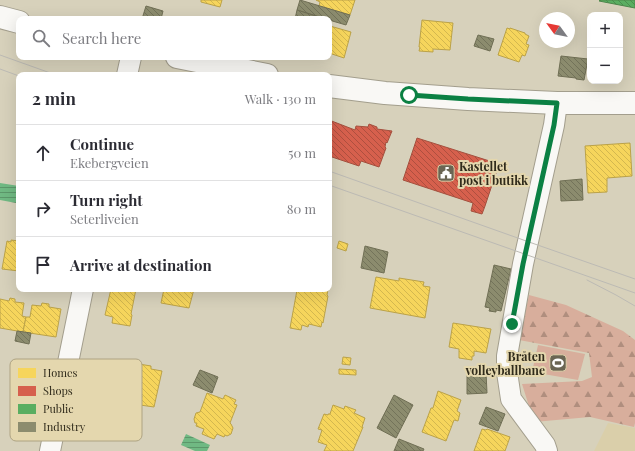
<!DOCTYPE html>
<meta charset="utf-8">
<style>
:root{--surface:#fff;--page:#f2f2f3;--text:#2b2b33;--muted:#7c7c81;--line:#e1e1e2}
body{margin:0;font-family:"Playfair Display",serif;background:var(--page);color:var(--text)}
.controls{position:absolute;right:12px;top:12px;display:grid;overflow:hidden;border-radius:8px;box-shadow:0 4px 16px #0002}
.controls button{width:36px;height:36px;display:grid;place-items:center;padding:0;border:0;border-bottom:1px solid var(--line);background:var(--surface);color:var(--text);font:20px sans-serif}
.compass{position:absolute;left:539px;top:12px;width:36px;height:36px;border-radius:50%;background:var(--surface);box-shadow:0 4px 16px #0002;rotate:303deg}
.stop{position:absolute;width:12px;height:12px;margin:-9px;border:3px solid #0b8043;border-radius:50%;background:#fff}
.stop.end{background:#0b8043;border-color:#fff;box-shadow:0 1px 4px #0008}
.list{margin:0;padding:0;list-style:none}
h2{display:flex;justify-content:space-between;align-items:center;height:52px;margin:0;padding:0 16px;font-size:17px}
h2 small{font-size:13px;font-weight:400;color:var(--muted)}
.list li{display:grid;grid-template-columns:26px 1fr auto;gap:12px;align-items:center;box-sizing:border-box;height:56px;padding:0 16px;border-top:1px solid var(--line)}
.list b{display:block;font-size:15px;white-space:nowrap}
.list p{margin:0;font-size:13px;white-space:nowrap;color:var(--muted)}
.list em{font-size:13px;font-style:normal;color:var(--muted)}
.icon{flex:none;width:22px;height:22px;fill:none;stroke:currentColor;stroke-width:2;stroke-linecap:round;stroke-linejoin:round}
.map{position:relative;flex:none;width:635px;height:451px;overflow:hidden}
.search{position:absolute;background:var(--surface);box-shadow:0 4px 16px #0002;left:16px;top:16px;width:316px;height:44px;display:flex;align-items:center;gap:10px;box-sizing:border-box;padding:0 14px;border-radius:8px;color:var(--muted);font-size:15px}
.panel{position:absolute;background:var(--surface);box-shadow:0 4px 16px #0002;left:16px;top:72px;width:316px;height:220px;border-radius:8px}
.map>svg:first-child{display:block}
</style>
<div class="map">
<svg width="635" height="451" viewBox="0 0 635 451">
<defs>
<pattern id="forest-firs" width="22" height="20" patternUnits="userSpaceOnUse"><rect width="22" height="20" fill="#d8ae9c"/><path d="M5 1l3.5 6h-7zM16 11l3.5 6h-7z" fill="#b08e7e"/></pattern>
<pattern id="water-rules" width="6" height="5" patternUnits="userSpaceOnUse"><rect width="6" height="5" fill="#70b983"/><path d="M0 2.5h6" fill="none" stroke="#5c976a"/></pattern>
<pattern id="homes-back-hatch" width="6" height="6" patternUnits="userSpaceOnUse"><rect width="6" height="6" fill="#f6d55c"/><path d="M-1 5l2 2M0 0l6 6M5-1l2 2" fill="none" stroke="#d3b74f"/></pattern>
<pattern id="shops-back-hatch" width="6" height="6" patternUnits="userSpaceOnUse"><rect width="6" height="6" fill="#d6604d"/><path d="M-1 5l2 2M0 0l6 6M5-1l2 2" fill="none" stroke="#ae4f3f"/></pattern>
<pattern id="public-back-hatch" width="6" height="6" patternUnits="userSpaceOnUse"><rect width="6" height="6" fill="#5aae61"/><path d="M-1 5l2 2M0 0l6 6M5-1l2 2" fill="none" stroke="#4b8e4f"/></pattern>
<pattern id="industry-back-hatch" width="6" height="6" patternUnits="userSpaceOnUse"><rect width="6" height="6" fill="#8c8c6e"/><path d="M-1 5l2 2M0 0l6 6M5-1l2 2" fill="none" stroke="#73735a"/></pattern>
</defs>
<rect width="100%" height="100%" fill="#d7d1bb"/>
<polygon fill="#dacfaa" points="608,423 635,428 635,451 594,451"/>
<polygon fill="url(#forest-firs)" points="529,295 566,305 623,331 635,340 635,423 634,427 590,417 534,422 522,384 582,381 592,377 589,353 519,340"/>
<polygon fill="#d8ae9c" points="538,345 585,354 578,380 532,372"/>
<g fill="url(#water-rules)">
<polygon points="0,183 19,186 16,203 0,200"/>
<polygon points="186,434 210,445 207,451 195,451 181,445"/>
</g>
<g fill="url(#homes-back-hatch)" stroke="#bba248">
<polygon points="201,0 222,0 220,7 201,2"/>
<polygon points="316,0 355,0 350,15 319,6 320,2"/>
<polygon points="422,20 453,23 450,50 433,49 433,52 419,51 420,47 419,47"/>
<polygon points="330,26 351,32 344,58 329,53 329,30"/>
<polygon points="507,28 510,29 510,28 525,33 525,34 529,36 526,44 529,45 525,56 522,55 519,62 498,55"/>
<polygon points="630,143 632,176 607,178 607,192 588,193 585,146"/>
<polygon points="11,240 19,241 19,271 2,269 7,241 11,242"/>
<polygon points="339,241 348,244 346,251 337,248"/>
<polygon points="376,277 399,281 399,278 424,282 423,286 430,287 425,318 370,308"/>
<polygon points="111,289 136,289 131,314 132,315 130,326 112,323 113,317 105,315"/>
<polygon points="164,289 194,289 189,308 161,303"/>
<polygon points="305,289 328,289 327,295 328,296 323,323 322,322 321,327 309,324 308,327 302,325 301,330 290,328 297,290 305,291"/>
<polygon points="10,298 15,299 15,302 24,303 22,316 26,317 23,332 0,328 0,299 9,301"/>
<polygon points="42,303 49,304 49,307 61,309 56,337 23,332 26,317 30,317 32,305 41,306"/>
<polygon points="453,323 491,329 486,353 474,351 474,356 472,356 472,360 459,358 459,349 449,347"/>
<polygon points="343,357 351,358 350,365 342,364"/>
<polygon points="127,364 138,366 139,364 151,366 151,369 162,371 154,407 140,405 142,396 122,392 124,383 120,383 122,372 125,373"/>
<polygon points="339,369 356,370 356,375 339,374"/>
<polygon points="438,391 461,400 457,411 460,413 458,421 454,420 446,441 422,432 431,408 433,408"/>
<polygon points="207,393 223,399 225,395 236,400 234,404 237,405 230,423 231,424 233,428 231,434 227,436 225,435 224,437 217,434 214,439 202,434 204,429 196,426 197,423 195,423 194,419 196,413 200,412"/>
<polygon points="333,405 344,409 345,406 356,410 354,413 365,418 362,427 363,427 353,451 324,451 327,445 318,442 322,430 318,429 324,414 328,415 328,414 330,414"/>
<polygon points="482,429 486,430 487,429 510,437 505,451 474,451"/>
</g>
<g fill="url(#shops-back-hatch)" stroke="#a4503e">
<polygon points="329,120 355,130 356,126 368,127 369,124 377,127 377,129 392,131 387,143 386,142 385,147 386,148 379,167 361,161 359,166 329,156"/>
<polygon points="417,138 499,164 485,206 482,214 471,211 473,203 403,180"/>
</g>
<polygon fill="url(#public-back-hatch)" stroke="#4d874c" points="600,0 635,0 635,8 599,1"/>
<g fill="url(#industry-back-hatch)" stroke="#706f55">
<polygon points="300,0 350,15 346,25 329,20 329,19 326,19 297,10"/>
<polygon points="146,6 163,11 161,19 142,19"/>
<polygon points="297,10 319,17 319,19 295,19"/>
<polygon points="478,35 494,39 490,51 474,46"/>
<polygon points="561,56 588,59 584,80 576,79 576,78 558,76"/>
<polygon points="582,179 583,200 561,201 560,181"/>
<polygon points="365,246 388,252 384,273 361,268"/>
<polygon points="494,265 511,269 501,311 496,310 496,312 489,311 490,308 485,307"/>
<polygon points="17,331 31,333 29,344 15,341"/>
<polygon points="200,370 218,377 212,393 193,385"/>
<polygon points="486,372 487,393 467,394 467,373"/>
<polygon points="394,395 413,405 396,438 377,428"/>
<polygon points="486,407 505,414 498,431 479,424"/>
<polygon points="399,439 424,449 423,451 394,451"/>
</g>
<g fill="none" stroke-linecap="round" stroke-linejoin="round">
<defs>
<g id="minor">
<polyline points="127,75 131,57"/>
<polyline points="50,451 83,289"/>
<polyline points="547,451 545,445 511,399 507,372 507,356 523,264 554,125 557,103"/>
</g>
<g id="secondary">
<polyline points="0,17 19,22"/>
<polyline points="177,57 267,75"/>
<polyline points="329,86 385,93 468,99 557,103 635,103"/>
</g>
</defs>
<use href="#minor" stroke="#a39e8d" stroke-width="22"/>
<use href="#secondary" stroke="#a39e8d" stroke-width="24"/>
<use href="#minor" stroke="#f9f8f5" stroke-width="20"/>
<use href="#secondary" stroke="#f9f8f5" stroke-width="22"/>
<g stroke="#bcbab4" stroke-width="1">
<polyline points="0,55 56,75"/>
<polyline points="0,69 19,76"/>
<polyline points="329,171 529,242 635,279"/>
<polyline points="329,185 635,293"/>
<polyline points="587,280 616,295 635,306"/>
</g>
</g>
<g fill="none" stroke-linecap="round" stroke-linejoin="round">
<polyline stroke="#0b8043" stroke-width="5" points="409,95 468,99 557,103 554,125 523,264 512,324"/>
</g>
<defs>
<symbol id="civic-square" viewBox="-11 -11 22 22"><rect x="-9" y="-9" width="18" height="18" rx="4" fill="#6a6553" stroke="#e4d7ae"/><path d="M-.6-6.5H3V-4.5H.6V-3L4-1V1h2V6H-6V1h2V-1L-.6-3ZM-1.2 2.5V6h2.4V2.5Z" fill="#fff"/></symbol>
<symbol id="stadium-square" viewBox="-11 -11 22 22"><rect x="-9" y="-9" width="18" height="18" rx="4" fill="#6a6553" stroke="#e4d7ae"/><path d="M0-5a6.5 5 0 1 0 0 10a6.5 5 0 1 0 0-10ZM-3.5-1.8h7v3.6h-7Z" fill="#fff"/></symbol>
</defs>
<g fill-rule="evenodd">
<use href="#civic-square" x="436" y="163" width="20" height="20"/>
<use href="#stadium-square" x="548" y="353" width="20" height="20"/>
</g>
<g text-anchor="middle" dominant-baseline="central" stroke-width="4" stroke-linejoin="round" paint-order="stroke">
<g font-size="12" font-weight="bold" fill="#302b1b" stroke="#e4d7ae" text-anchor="start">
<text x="459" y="166">Kastellet<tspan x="459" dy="14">post i butikk</tspan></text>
<text x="545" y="356" text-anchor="end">Bråten<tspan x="545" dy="14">volleyballbane</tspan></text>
</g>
</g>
<rect x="10" y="359" width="132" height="82" rx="6" fill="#e4d7ae" stroke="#aea382" stroke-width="1"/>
<rect x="18" y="368" width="18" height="10" fill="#f6d55c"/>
<rect x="18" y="386" width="18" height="10" fill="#d6604d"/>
<rect x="18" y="404" width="18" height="10" fill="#5aae61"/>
<rect x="18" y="422" width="18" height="10" fill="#8c8c6e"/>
<g font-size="11" fill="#302b1b">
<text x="43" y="377">Homes</text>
<text x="43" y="395">Shops</text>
<text x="43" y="413">Public</text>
<text x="43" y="431">Industry</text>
</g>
</svg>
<div class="controls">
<button>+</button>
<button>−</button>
</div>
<svg class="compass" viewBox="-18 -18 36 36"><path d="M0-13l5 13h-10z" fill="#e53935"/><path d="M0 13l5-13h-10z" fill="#7c7c81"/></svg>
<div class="stop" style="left:409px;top:95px"></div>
<div class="stop end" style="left:512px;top:324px"></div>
<div class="search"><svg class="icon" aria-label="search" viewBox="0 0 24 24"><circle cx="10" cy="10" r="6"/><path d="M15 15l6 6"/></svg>Search here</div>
<section class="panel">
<h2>2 min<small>Walk · 130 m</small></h2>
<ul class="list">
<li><svg class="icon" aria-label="ahead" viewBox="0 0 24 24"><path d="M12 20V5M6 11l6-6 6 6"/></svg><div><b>Continue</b><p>Ekebergveien</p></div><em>50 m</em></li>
<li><svg class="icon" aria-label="right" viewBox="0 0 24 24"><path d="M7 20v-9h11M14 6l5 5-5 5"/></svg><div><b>Turn right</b><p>Seterliveien</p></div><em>80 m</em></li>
<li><svg class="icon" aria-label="arrive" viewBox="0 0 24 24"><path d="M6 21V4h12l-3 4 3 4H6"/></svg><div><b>Arrive at destination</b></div></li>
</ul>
</section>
</div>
